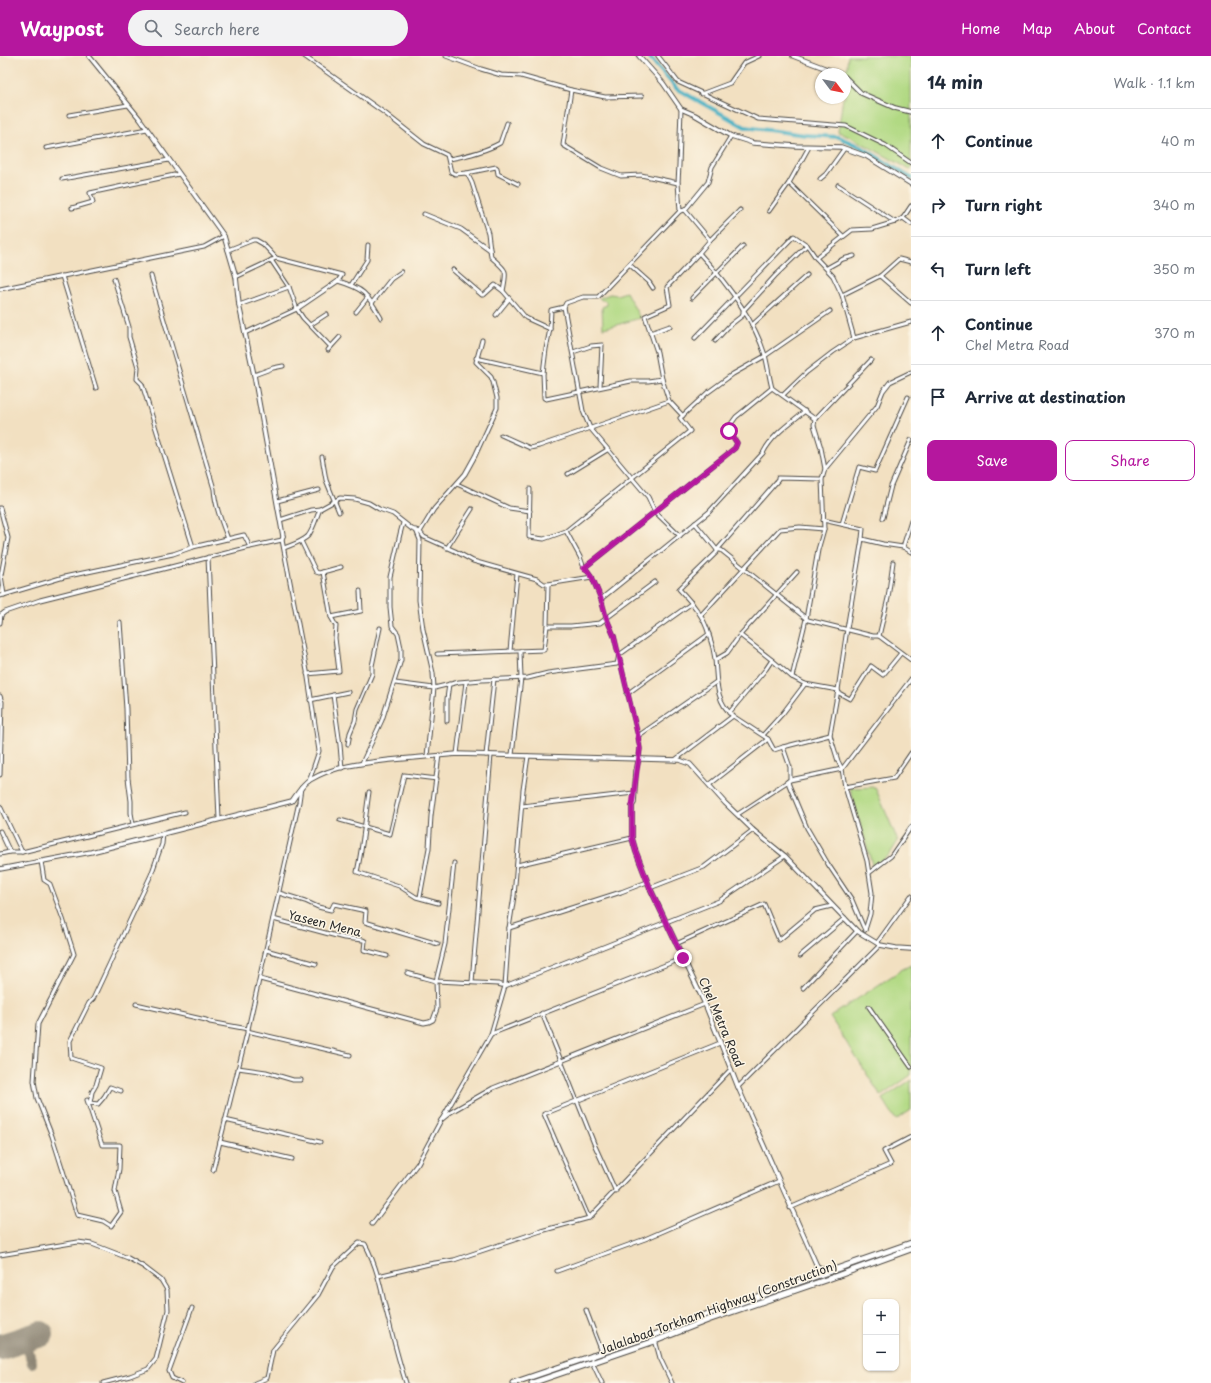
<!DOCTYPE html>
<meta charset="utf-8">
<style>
:root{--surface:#fff;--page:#f2f2f3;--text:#1f2937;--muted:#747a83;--line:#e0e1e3;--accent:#b5179e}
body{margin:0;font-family:"Playpen Sans",sans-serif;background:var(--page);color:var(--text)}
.controls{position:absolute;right:12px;bottom:12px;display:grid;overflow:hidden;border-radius:8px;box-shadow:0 1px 3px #0004}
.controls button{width:36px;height:36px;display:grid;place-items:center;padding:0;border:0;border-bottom:1px solid var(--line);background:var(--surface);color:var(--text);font:20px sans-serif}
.compass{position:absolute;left:815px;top:12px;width:36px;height:36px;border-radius:50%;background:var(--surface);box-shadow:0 1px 3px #0004;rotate:122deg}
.stop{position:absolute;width:12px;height:12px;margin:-9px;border:3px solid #b5179e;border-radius:50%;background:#fff}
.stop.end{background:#b5179e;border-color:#fff;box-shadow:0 1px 4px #0008}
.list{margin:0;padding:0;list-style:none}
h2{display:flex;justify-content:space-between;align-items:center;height:52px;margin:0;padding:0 16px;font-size:17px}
h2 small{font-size:13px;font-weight:400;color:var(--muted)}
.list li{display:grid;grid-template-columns:26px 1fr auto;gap:12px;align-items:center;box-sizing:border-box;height:64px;padding:0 16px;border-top:1px solid var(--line)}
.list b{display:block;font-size:15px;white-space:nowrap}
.list p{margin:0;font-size:13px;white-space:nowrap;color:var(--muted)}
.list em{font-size:13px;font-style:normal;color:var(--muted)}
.actions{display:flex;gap:8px;padding:12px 16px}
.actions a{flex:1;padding:9px 0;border:1px solid var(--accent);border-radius:8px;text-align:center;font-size:14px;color:var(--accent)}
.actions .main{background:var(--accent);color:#fff}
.icon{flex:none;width:22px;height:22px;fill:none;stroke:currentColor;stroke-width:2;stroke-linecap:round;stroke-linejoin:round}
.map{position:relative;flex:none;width:911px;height:1327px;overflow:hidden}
header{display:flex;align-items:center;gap:24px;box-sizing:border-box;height:56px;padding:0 20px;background:var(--accent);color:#fff}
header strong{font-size:19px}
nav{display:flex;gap:22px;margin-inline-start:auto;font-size:14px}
.search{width:280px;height:36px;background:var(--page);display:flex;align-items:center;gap:10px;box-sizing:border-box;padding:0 14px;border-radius:22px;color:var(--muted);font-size:15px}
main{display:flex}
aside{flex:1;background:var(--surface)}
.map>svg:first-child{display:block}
</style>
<header>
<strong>Waypost</strong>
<div class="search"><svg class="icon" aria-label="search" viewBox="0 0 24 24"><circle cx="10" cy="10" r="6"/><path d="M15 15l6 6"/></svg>Search here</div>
<nav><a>Home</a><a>Map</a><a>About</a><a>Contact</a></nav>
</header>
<main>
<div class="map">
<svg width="911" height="1327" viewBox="0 0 911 1327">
<rect width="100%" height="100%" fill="#fcf5e5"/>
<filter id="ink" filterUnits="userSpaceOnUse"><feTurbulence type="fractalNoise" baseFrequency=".025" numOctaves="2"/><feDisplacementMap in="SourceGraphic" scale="8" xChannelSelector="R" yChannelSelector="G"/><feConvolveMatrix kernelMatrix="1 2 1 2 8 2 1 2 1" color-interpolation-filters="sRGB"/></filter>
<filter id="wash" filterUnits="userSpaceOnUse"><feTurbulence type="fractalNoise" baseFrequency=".012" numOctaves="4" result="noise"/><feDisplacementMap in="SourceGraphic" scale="16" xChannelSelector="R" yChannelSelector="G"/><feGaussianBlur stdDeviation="0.9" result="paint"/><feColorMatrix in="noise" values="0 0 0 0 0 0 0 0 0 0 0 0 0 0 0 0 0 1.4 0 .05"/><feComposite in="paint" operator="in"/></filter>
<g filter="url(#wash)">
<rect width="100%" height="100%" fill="#f2e0c1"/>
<g fill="#b1d983" stroke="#6e8257">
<polygon points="848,0 911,0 911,114 847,79 838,76 843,42 845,42 845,29"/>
<polygon points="626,236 640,262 613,270 603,272 602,251 607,249 605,244 601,244 599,242 610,238 617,239"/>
<polygon points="875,731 898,785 890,798 873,812 850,732"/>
<polygon points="911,909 911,1019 881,1040 830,961 901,914"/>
<polygon points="911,1024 911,1054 896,1064 882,1043"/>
</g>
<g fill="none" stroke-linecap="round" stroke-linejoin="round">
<polyline stroke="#46b1c4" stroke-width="4" points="648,0 677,33 745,71 806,79 838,81 861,91 911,122"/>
<polyline stroke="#8e8676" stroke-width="10" points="25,1283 32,1307"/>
<polyline stroke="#8e8676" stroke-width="26" points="0,1291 41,1278"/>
</g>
</g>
<g filter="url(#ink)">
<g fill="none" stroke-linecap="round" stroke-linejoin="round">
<defs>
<g id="minor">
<path d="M304,0l82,58 38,30 23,11 4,17 4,2 12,-1 5,10 16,50 3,24c17,15 16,12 12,34l23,27 24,11 1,-19 13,-3"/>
<polyline points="446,0 481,13 501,19 521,20 571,34 605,41 642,40"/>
<polyline points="658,0 678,26 758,63 846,70 885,89 911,107"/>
<polyline points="571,34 563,89 601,112 621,120 641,119 678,127"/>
<polyline points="701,38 730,27 744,7 759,0"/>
<path d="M681,53l-2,56 -1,18 2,28 5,-1 25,30 -11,13c27,29 54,64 66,102 3,11 4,22 7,33l43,31 -1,6 7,23 4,21 -3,10 2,50 -6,21 -12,69 -14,58 13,7 33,6 1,3 11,6 21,-33 12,9 18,-22"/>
<polyline points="69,59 128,49"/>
<polyline points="46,92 147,73"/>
<path d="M449,103c17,-3 35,-7 51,-16l7,-20"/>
<polyline points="467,117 496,111 497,112 498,118 518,128"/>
<polyline points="62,123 169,104"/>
<polyline points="820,123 826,118 844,93"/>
<polyline points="789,127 843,180"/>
<polyline points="838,129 895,166"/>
<polyline points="72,152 93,146 90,137 179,118"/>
<polyline points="685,154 708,126 712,111 731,80"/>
<polyline points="769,155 789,127 809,91"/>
<polyline points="424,158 461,173 490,194"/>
<polyline points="903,162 911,168"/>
<polyline points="710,184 740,154"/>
<polyline points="228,194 253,184 256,184 263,188 276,202 342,219 338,225 297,253 245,277"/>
<polyline points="816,202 833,220 842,239 854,282"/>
<polyline points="271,204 289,231 297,253 303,262 331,291"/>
<polyline points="630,209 649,226 653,232"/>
<polyline points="827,212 843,203 854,200"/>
<polyline points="453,214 482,239 484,239 495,229 503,235"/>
<polyline points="62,220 96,332"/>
<path d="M151,220l63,213c1,17 8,34 14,50"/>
<polyline points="880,220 911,247"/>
<polyline points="236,221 276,202"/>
<polyline points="114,223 129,271 129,281 138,311 137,323 142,328 193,491"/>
<path d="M338,225c27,8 29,13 43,37"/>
<polyline points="351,229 367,204 368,189"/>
<polyline points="0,233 204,191 224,180"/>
<polyline points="842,239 880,220 899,203 911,206"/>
<polyline points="692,242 743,190"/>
<polyline points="372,247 391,223 401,216"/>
<polyline points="239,249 289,231"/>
<polyline points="356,256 368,241"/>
<polyline points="496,259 509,243"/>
<polyline points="310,269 327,258"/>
<polyline points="752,269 807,219"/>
<polyline points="550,273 546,293 543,317 544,342 546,343 631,325 648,325 662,323"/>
<polyline points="650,277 670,270"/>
<polyline points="695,282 794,180 807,189 816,202 852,174 872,173 895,166 903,162 911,150"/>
<polyline points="715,285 729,270 743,259 743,255 775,220 807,189"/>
<polyline points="328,294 340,281"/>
<polyline points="573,296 591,290 602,289 600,331"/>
<polyline points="476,302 543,317"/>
<polyline points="254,319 273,312 283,310"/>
<polyline points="783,339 807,316 833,296 854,282 911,266"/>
<polyline points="683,360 669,345 662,323 657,296 645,260 670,249 667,231 699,197"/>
<polyline points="815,363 871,304"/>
<polyline points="501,379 530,392 539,390 669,345"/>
<polyline points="322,401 326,424 339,456"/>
<polyline points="825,413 877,350 883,335 890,326 911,316"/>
<polyline points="568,418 607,394"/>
<path d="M822,423l-44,-1v2l-61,70v2l-38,37c13,14 25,27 30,46 3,8 5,16 6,24 2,21 0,42 18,57l35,23 6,11 9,-3 7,20v13l-2,1 1,4 18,43 21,36 24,36 11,26 2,4"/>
<polyline points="457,428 509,452 530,455"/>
<polyline points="530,433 529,481 544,483 566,475 690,375 680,362 707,337 733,318 765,300 830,255"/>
<polyline points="277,445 319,434"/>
<polyline points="0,452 8,482 1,519 4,539"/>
<polyline points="883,462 891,430 911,384"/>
<polyline points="280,464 311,454 320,453"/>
<polyline points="823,464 863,473 862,483"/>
<polyline points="911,465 903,491 911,496"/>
<polyline points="695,467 717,494 721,494 808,564 873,580 879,580 911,604"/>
<polyline points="842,468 859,411 875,415 908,341"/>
<polyline points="416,474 420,484 419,544 423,573 433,617 434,632 427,700"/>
<polyline points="566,475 580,501 584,512 587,514 592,521 601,543 606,561 614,580 638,680 640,693 639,702"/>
<polyline points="420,476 434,453 465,418 475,400 497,352 497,342 493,326 491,321 476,306 482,284"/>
<polyline points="283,480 282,484 307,615 319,695 309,725"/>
<polyline points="680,480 655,456 648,441 590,372 583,355 564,251 566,247 583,241 598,241 680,155"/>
<polyline points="301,485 316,516 319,517 341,511"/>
<path d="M284,492c7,-3 18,-6 24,-12 5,-6 9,-20 12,-27l20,-11 15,1 14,4 10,6 14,5 19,15 8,3 4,5 31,14 18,10 64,18 7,5h4l44,-7"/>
<polyline points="447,492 472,453"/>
<polyline points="208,501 219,763"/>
<polyline points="584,512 735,392 737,387 729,375 728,372 736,361 772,332"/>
<polyline points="0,540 64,521 173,498 193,491 244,479 250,491"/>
<path d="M601,543l108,-87 54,-59c9,-18 27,-30 42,-42"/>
<polyline points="701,559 780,473 800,471 824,473"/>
<polyline points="0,560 5,556 40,544 250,491 282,484"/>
<polyline points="331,561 361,555 360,535"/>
<polyline points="120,566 126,653 128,722 131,745 131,757 133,768"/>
<polyline points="0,567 1,559"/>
<polyline points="547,570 571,570 600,567 655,526"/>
<polyline points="740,579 772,604 792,621"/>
<polyline points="879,580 888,542 893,506"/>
<polyline points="510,595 517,518"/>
<polyline points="437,598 544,594 547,570 548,528"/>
<polyline points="715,604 727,597 740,579 797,516"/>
<polyline points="307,618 339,615 335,582 336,570 331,561 323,516"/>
<polyline points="395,627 434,632 459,626 482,624 528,622 548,617 617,608 619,599 692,547"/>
<polyline points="627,638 709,578"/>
<polyline points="333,639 340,689 342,712"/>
<polyline points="0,640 2,646 0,719"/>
<polyline points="310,644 348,636"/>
<polyline points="729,657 766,613 772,604"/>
<polyline points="447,665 447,643 449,628"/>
<polyline points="763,679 783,657 805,628"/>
<polyline points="638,680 716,626"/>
<polyline points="348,688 350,677 355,665 357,653 372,618 372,610 380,572"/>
<polyline points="783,691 830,679"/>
<polyline points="457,698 466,626"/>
<polyline points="486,699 494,623"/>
<polyline points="512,699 521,622 520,595"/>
<polyline points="675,704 733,660"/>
<polyline points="362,707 382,664 401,604 401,592 398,578 392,570 390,551 390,521 400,478 403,467"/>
<polyline points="709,729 768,683"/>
<polyline points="845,731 894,722 911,697"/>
<path d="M369,736c-4,27 -6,54 -12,80l42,14 17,11 22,6"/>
<polyline points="0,750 22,796"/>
<polyline points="522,750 634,737"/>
<polyline points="738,758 790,724 842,713 911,623"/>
<polyline points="340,764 390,778 404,719 437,723"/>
<polyline points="0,775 10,796"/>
<polyline points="0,798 10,796 22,796 185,756"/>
<polyline points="41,805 44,824 50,828 63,863 74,898 38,968 34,1025 37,1042 52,1080 77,1159 103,1165 111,1170 121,1156 115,1135 119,1113 120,1089 102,1089 87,1044"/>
<polyline points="517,809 632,782"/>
<polyline points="869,817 891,800 911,771"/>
<polyline points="650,832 704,811 753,774"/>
<polyline points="279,837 305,845 318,851 331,854 334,848 366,855 365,866 438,888"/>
<polyline points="420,841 429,792 431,760 439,699"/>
<polyline points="273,863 344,882 363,884 365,885 364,894 387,900"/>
<polyline points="509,872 621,836 647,826"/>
<polyline points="865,874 870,858 872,837 867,805 845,731 842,713 838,705 830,679 838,634 847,573 862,483 883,488 903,491"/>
<polyline points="877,887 911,840"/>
<polyline points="676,888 764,848 779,884 815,854 832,850"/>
<polyline points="266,894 316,908"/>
<polyline points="800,900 845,862"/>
<polyline points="407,917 436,925 498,928 505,930 719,845 785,800"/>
<polyline points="260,923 424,967 429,966 433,964 437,953 436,925 445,888 454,807"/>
<polyline points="472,926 491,699"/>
<polyline points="803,932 857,875"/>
<polyline points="136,948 206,964 210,966 248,973"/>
<polyline points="869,951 911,1011"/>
<polyline points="542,957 595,1090 616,1136"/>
<polyline points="247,975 350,999"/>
<polyline points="491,978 683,902"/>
<polyline points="238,1012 266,1016 293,1024 301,1024"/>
<polyline points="738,1031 880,889"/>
<polyline points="121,1035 110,1031 104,1041 98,1048 90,1047 92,1036 96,1029 101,1012 71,1002 70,985 89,947 93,943 151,819 162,788 163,777"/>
<polyline points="442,1063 491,978 505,930 509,872 514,840 523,734 528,700"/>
<polyline points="225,1064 320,1086"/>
<polyline points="220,1086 292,1103"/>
<polyline points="213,1114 248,973 299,746 301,732"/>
<polyline points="790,1152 891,1108 884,1095 911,1081"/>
<polyline points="589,1162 544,1058 720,987"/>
<polyline points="372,1168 418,1107 441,1064 451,1056 493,1032 705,948"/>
<polyline points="0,1199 78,1186 92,1188 128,1202 144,1211 161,1224 167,1234 168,1254 156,1303 148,1313 130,1320 103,1327"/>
<polyline points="557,1215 645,1183 779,1125"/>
<polyline points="378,1220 429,1208 454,1204 541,1175 589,1162 731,1013"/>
<polyline points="586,1254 602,1296"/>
<polyline points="655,1284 660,1302 672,1327"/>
<polyline points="592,1299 592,1306 602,1327"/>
<polyline points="182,1327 172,1322 169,1315 192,1252"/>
<path d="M255,1327l12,-5 6,-28 45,-55 15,-28 26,-24 6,1c10,18 15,38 19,58 7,27 13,54 22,81"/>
</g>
<g id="tertiary">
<polyline points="89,0 140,63 224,180 236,221 239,249 254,319 283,480"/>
<polyline points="639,0 663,27 681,53 695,59 731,80 753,87 796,90 841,91 866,100 911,128"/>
<polyline points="793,0 840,18"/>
<polyline points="845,21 861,37 895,52 911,56"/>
<polyline points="639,702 636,715 634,747 632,750 632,782 636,796 650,832 705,948 738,1031 817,1210"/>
<path d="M0,813l91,-17 201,-51c5,-7 10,-16 18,-21 23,-14 53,-17 80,-20 22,-2 45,-4 67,-6l222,6 11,4 35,39 28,27 32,26 72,75 23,14 16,3 15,1"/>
<polyline points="817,1210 828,1216"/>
<polyline points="811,1222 815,1217 817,1210"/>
</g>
<g id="trunk">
<polyline points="513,1327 654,1279 705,1259 911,1187"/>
<polyline points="532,1327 655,1285 708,1264 831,1222 911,1193"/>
</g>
</defs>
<use href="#minor" stroke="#494642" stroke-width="5"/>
<use href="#tertiary" stroke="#494642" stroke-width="5.5"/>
<use href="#trunk" stroke="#494642" stroke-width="7"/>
<use href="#minor" stroke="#fff" stroke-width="3"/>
<use href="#tertiary" stroke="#fff" stroke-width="3.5"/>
<use href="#trunk" stroke="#fff" stroke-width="5"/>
</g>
</g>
<g fill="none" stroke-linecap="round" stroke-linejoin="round" filter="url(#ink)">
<polyline stroke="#b5179e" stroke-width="5" points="683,902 650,832 636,796 632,782 632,750 640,693 638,680 614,580 606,561 601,543 592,521 587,514 584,512 735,392 737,387 729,375"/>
</g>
<g text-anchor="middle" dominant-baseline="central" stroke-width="3" stroke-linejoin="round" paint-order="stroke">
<g font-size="12" fill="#2b2b2b" stroke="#fcf5e5">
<text transform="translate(325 867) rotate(14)">Yaseen Mena</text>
<text transform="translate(722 966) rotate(67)">Chel Metra Road</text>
<text transform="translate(718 1251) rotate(-20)">Jalalabad Torkham Highway (Construction)</text>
</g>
</g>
</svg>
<div class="controls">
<button>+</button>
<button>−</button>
</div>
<svg class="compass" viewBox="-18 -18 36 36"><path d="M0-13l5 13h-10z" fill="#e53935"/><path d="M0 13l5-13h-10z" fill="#747a83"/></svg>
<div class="stop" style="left:729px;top:375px"></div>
<div class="stop end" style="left:683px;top:902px"></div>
</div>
<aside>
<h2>14 min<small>Walk · 1.1 km</small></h2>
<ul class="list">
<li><svg class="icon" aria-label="ahead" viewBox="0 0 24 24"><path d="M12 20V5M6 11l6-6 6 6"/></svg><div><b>Continue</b></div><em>40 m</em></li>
<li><svg class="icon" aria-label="right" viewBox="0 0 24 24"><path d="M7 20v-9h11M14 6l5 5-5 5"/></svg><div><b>Turn right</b></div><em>340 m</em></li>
<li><svg class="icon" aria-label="left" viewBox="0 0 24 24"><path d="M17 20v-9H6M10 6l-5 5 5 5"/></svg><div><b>Turn left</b></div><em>350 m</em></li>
<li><svg class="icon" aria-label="ahead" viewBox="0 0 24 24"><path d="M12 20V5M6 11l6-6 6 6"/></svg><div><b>Continue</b><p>Chel Metra Road</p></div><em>370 m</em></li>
<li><svg class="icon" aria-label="arrive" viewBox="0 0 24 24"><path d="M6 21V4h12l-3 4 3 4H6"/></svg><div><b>Arrive at destination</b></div></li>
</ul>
<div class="actions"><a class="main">Save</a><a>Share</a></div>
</aside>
</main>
